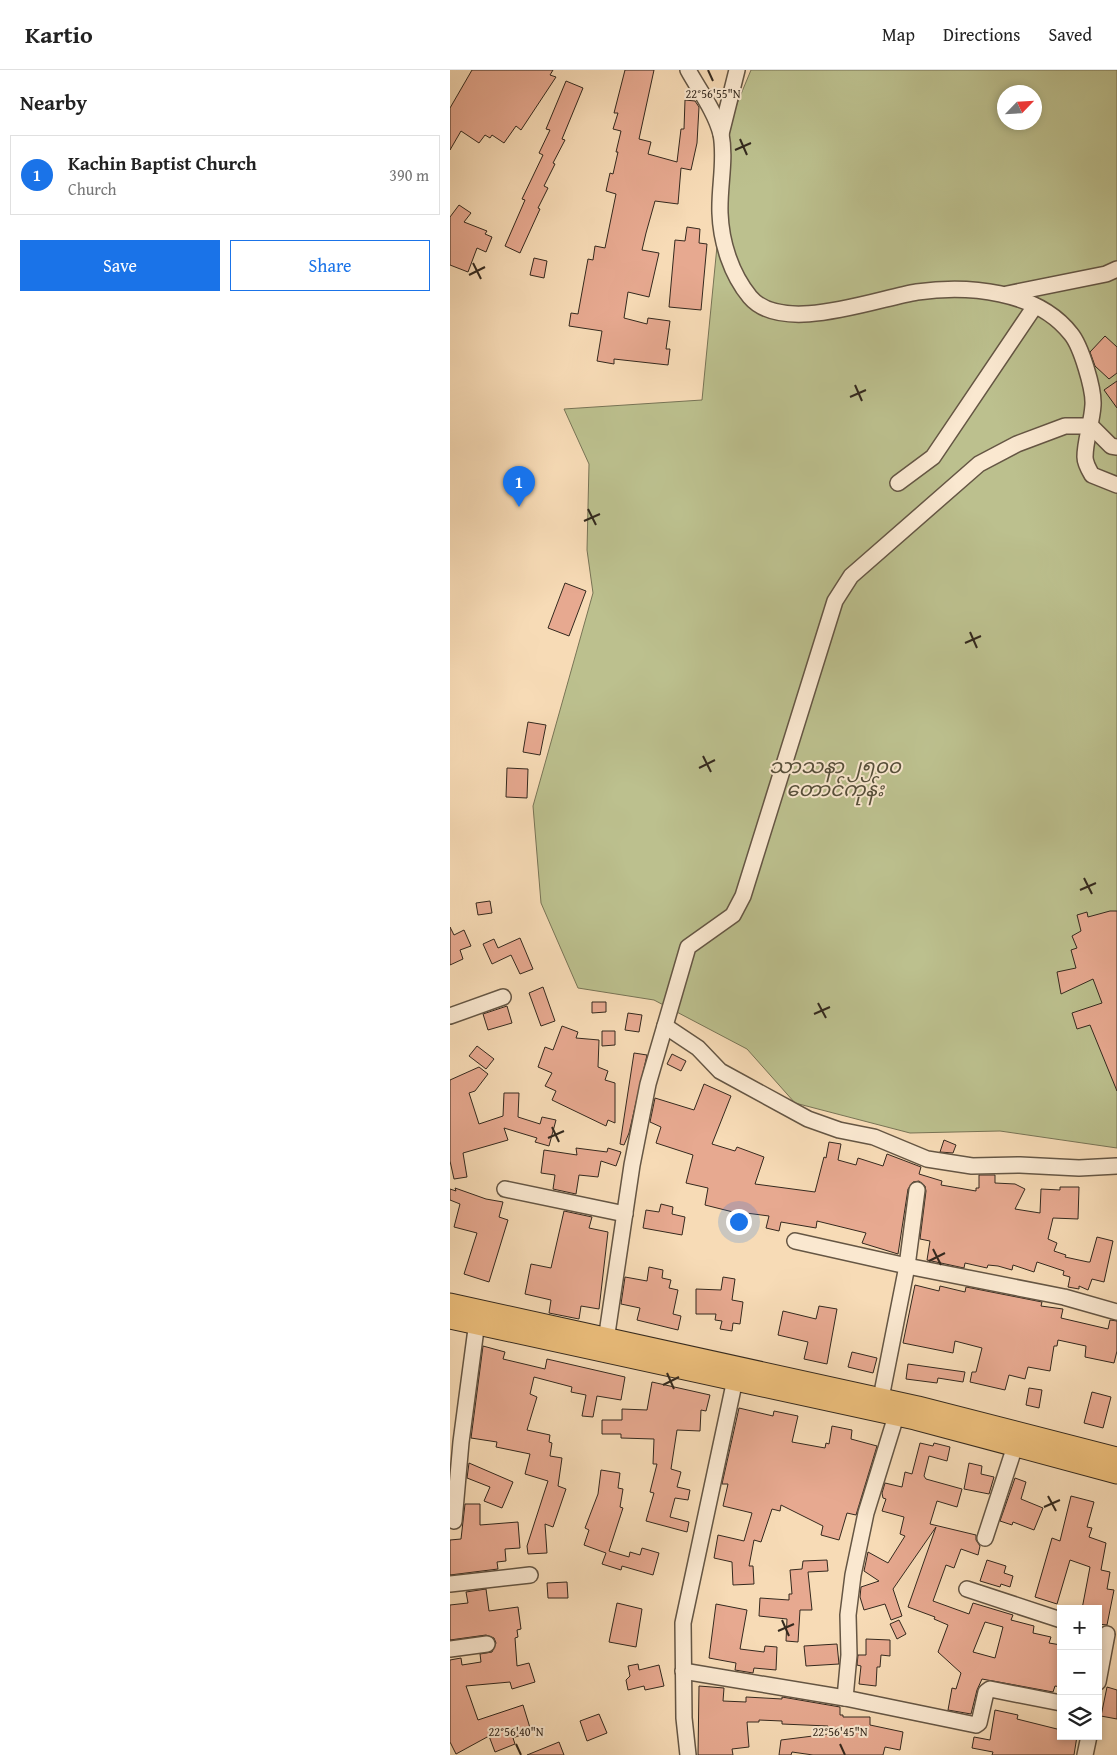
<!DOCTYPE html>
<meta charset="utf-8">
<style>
:root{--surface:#fff;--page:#f2f2f2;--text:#222;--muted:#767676;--line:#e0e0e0;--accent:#1a73e8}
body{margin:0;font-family:"Gentium Book Plus","Noto Sans Myanmar",serif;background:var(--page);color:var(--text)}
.controls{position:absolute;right:15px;bottom:15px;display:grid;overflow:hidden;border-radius:0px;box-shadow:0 2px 8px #0003}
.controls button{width:45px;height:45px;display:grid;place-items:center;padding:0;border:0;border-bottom:1px solid var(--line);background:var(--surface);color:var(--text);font:25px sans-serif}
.compass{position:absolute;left:547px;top:15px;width:45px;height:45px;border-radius:50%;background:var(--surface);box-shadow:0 2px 8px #0003;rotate:65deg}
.you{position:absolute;left:288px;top:1151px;width:18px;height:18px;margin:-12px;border:4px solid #fff;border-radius:50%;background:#1a73e8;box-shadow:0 0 0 8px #1a73e833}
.badge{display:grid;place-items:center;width:32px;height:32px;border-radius:50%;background:var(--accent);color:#fff;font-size:16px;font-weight:700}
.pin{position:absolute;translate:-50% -41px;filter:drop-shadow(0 1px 2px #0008)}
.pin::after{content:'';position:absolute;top:26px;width:18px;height:15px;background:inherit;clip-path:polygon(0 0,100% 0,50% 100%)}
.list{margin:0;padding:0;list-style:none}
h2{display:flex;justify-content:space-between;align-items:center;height:65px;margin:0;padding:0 20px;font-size:21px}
h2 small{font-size:16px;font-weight:400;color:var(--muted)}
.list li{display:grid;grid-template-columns:32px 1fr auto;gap:15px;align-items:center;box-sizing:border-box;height:80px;margin:0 10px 10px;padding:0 10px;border:1px solid var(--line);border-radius:0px}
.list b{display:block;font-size:19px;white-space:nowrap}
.list p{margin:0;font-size:16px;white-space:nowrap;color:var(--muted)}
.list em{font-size:16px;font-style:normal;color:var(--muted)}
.actions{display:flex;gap:10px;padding:15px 20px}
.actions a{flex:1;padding:11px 0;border:1px solid var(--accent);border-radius:0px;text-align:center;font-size:18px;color:var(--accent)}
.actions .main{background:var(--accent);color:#fff}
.icon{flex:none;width:28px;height:28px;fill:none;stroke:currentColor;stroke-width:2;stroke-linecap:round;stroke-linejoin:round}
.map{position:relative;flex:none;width:667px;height:1685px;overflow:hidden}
header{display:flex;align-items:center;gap:30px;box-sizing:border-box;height:70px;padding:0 25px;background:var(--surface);border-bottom:1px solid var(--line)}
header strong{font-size:24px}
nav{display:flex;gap:28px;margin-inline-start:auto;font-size:18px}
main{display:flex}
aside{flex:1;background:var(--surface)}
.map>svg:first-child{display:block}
</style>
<header>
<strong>Kartio</strong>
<nav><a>Map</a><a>Directions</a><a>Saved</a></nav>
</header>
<main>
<aside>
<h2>Nearby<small></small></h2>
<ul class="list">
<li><span class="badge">1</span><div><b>Kachin Baptist Church</b><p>Church</p></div><em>390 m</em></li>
</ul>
<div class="actions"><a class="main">Save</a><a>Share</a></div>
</aside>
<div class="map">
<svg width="667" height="1685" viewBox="0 0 667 1685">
<rect width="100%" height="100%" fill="#f7dbb6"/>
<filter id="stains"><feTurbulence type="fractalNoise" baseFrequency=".004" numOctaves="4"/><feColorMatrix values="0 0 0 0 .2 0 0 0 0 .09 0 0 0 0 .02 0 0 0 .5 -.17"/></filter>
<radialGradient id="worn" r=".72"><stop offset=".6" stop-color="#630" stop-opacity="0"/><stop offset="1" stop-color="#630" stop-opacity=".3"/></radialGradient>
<path fill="#bcc08e" stroke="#787456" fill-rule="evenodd" d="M301,0h366v1078l-117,-17 -90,2 -115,-30 -48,-54 -93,-49 -76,-12 -37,-85 -8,-97 60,-213 -6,-43 2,-86 -25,-55 138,-9 27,-277zM554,22h30v30h-30z"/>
<g fill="#e7a990" stroke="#34291e" fill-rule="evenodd">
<polygon points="22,0 103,0 100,5 106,7 71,60 66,56 54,73 42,65 40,68 35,65 29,73 11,61 0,80 0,38"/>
<polygon points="175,0 204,0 189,69 201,72 198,84 227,92 231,59 234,59 235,30 245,31 249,37 247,73 241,100 231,98 228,134 205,131 196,163 192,180 209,183 199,227 178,222 174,248 197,254 198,248 220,251 216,279 220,279 218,295 164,289 164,294 147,291 152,261 119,256 121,243 128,244 138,189 143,190 145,176 155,178 166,124 156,121 160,103 163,104 168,82 166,82 171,61 163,59 168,43 164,43"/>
<polygon points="116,11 133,18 112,69 115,70 103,93 105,94 94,116 98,118 88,138 90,139 70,183 55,176 75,130 72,129 93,85 89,83 100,60 96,59"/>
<polygon points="9,135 21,143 14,152 37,161 35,164 42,167 36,182 27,178 18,202 0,195 0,147"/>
<polygon points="237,157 250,159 249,173 257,174 251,240 219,237 225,170 235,171"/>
<polygon points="84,188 97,191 94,208 80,205"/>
<polygon points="655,266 667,277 667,303 659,309 645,296 640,282"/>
<polygon points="667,311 667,338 654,320"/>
<polygon points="115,513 136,521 119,566 98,558"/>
<polygon points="78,652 96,655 90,685 73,682"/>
<polygon points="57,698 78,699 77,728 56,727"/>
<polygon points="40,831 42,843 28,845 26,833"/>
<polygon points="660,841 667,841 667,1021 640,955 627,959 622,943 652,933 643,909 611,924 607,902 626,898 621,880 627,878 622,866 631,861 627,845 637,842 638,847"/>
<polygon points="0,857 4,865 14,860 21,876 10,880 13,889 0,895"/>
<polygon points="70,868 83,899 70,904 61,885 42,894 33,874 44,869 48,878"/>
<polygon points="93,917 105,951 91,956 79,923"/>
<polygon points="142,932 156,932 156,942 142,943"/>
<polygon points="57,936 62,953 38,960 33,944"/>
<polygon points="178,943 192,945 189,962 175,960"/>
<polygon points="112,956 128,962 126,968 149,970 148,997 158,1001 155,1010 165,1013 165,1053 158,1050 156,1056 102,1030 106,1021 95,1016 102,1003 88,997 95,977 103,980"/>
<polygon points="152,961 165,961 165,975 152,976"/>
<polygon points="27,976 44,989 36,999 19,986"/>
<polygon points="184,983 197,985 179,1063 174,1075 170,1074"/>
<polygon points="222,984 236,991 231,1001 217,994"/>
<polygon points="29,997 38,1004 25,1021 19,1023 29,1054 53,1046 54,1023 69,1023 68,1047 90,1054 92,1047 106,1050 99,1076 85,1072 87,1068 54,1058 58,1070 13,1083 17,1107 4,1109 0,1091 0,1010"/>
<polygon points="254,1014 281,1026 262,1074 285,1081 287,1077 314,1087 305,1114 365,1122 374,1087 376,1088 379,1072 391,1074 388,1090 406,1095 408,1088 433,1096 437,1084 471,1097 469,1104 492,1111 491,1115 526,1121 526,1118 529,1118 529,1105 545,1105 545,1113 565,1114 575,1119 565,1139 590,1143 591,1119 610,1120 610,1117 629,1117 628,1149 603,1148 598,1169 607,1173 604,1181 616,1185 615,1187 638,1192 640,1192 647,1167 663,1171 654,1212 642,1209 638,1220 629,1216 629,1219 618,1217 620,1207 613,1205 614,1201 587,1192 584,1202 563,1195 562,1200 548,1196 538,1195 537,1198 515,1193 514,1198 477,1190 480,1171 470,1169 476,1121 475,1116 469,1111 463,1112 458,1119 448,1184 412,1173 416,1163 367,1151 366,1158 331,1152 329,1161 316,1158 319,1146 296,1143 295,1145 255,1135 258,1118 236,1113 243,1085 206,1073 211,1057 200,1052 205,1028 244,1040"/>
<polygon points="494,1070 506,1075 503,1083 490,1082"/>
<polygon points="126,1078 157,1082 158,1078 171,1082 166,1096 151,1091 148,1107 129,1105 126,1124 103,1119 105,1105 91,1103 94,1080 127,1085"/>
<polygon points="5,1118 36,1129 53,1132 49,1147 58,1150 39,1212 14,1204 27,1163 4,1157 10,1134 0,1130 0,1119 6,1121"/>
<polygon points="211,1134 223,1137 222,1144 235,1147 232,1165 193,1158 196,1140 209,1142"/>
<polygon points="114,1141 142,1147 139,1158 158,1162 149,1239 131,1236 129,1249 99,1243 101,1230 75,1224 81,1194 101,1198"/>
<polygon points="199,1197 213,1200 212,1208 221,1210 219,1218 228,1220 223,1244 231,1246 228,1260 187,1250 190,1238 171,1234 175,1207 197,1211"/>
<polygon points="273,1207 285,1209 282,1230 293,1232 290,1254 283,1253 282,1261 270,1259 272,1251 265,1250 266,1244 246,1244 246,1219 271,1220"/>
<polygon points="465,1215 489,1221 490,1216 515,1222 516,1217 592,1232 591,1236 613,1239 611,1248 658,1259 660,1250 667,1251 667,1281 664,1293 635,1287 636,1276 608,1270 607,1276 604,1276 600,1301 578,1297 575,1309 559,1305 555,1320 520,1312 522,1302 526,1302 532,1278 505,1271 503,1283 453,1273"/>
<polygon points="369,1236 387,1239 377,1294 354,1289 358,1272 328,1265 333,1241 366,1249"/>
<polygon points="33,1276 55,1282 53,1289 95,1299 97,1289 175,1307 171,1330 147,1326 143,1347 132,1346 136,1325 121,1322 122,1317 84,1307 80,1324 87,1327 77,1360 100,1365 99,1372 102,1373 100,1386 112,1388 108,1416 116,1419 103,1457 95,1454 97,1483 78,1484 77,1476 98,1411 75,1404 80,1384 46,1377 47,1372 21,1368"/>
<polygon points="402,1282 427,1288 423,1303 398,1297"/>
<polygon points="458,1294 515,1302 513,1312 488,1308 487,1313 456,1309"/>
<polygon points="202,1312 260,1325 256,1341 251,1340 250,1361 227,1360 221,1399 231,1402 227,1417 240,1420 238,1430 225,1428 220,1447 239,1452 237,1462 196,1451 204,1423 200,1422 207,1394 203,1394 204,1369 171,1368 171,1364 152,1364 152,1350 172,1350 172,1339 197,1340"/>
<polygon points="579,1318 592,1320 589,1338 576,1335"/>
<polygon points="642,1322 661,1327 653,1358 634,1353"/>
<polygon points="289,1338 323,1346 324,1341 348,1346 342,1372 375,1378 376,1373 379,1374 382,1356 402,1360 401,1369 427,1376 406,1445 397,1443 389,1470 371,1465 373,1456 331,1435 330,1441 322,1439 311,1472 304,1470 299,1496 303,1496 304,1514 283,1515 282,1492 264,1488 268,1465 294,1471 302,1443 273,1436 278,1414 272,1414"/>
<path d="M470,1373l13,3 1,-3 16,4 -3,14 -18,-5 -5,20 2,3 36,10 -5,18 -20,-6 -7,23 46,11v5l4,6 -2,9 -17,-6 -7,19 -8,-3 -13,36 36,13 4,-11 40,12 -2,5 23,6 -1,7 18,4 -2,6 12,2v42l-6,-1 -2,6 -71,-13 -5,11 -6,24 -23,-4 4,-22 4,1 5,-16 -23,-21 10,-27 -14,-6 1,-2 -27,-10 28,-80 -43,62 9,27 -11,4 -6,-16 -21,6 -4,-13 1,-10 18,-6 -15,-10 4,-19 20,11 17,-27 -5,-2 4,-17 -22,-6 4,-12 -3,-1 -1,-5 3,-10 17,4 3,-15 7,2zM535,1552l18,5 -8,31 -22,-6z"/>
<polygon points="19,1393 63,1412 52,1438 34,1431 40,1417 17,1408"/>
<polygon points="519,1393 532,1396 531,1404 544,1407 539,1424 514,1419"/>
<polygon points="151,1400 170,1403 168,1418 173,1419 170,1437 173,1438 159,1481 179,1487 180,1482 190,1485 192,1478 209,1483 203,1505 172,1496 171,1500 152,1494 156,1483 134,1475 139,1460 135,1458 148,1424"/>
<polygon points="565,1408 576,1412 571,1429 593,1438 584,1460 563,1452 562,1455 550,1451"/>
<polygon points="621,1426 644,1432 637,1457 642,1458 639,1467 656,1473 651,1500 660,1502 657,1519 664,1520 657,1555 648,1554 648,1539 632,1539 640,1497 620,1490 607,1534 585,1527 602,1468 610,1471"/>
<polygon points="15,1434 30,1434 30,1455 68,1452 70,1478 55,1479 56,1491 47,1492 48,1499 0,1505 0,1470 11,1469"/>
<polygon points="377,1490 378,1501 358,1502 362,1540 350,1540 348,1572 336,1571 337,1549 309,1546 310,1528 339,1530 339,1524 342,1524 340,1500 352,1499 353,1491"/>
<polygon points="537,1490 556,1496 554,1503 563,1506 560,1517 551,1514 550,1517 530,1511"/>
<polygon points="117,1512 118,1528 98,1528 97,1513"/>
<polygon points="36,1519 39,1541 68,1537 71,1559 67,1560 68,1567 65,1568 67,1596 79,1593 85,1612 62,1619 60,1612 16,1616 28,1650 73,1635 81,1661 63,1668 65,1674 45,1682 39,1666 6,1684 0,1672 0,1590 11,1588 12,1595 31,1592 30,1584 42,1582 46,1573 44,1568 36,1565 0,1570 0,1535 18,1533 16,1522"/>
<polygon points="167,1533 192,1539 186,1577 159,1572"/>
<polygon points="266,1534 297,1540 290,1579 314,1582 315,1576 327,1577 326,1600 304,1598 303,1603 285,1600 286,1593 259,1588"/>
<polygon points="449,1550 456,1564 447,1569 440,1554"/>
<polygon points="416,1569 440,1570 440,1586 431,1585 430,1597 427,1597 426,1616 409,1614 411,1596 407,1595 408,1585 416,1585"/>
<polygon points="387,1574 389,1594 356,1596 354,1576"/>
<polygon points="188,1594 189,1600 209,1595 214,1616 195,1620 194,1616 178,1620 176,1610 180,1606 178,1596"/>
<polygon points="249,1616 274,1618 273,1631 296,1632 296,1627 332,1629 332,1627 390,1637 390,1645 393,1645 393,1647 420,1647 420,1655 453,1662 450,1680 435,1677 433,1685 363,1685 342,1682 341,1685 329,1685 331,1670 379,1664 378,1656 332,1654 332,1651 309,1650 309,1652 297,1652 299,1677 282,1679 283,1685 248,1685"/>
<polygon points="657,1617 667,1620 667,1649 651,1646"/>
<polygon points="545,1640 568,1645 567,1649 611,1660 611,1666 627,1666 624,1685 542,1685 543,1682 522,1678 524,1667 540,1670"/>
<polygon points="149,1644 157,1663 137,1671 130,1651"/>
<polygon points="109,1672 114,1685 77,1685"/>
</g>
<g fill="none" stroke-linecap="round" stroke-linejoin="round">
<defs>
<g id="minor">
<path d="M238,0c11,20 27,41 33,64 5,26 -2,52 -1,79 1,29 11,61 30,84 32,38 125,2 167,-5 50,-7 120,-2 154,42 10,12 23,55 22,71 -1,18 -8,35 -8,52 0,6 4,13 7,18l25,10"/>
<polyline points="271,64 287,0"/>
<polyline points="557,224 656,204 667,199"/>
<polyline points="448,413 483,387 585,236"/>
<polyline points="0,946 53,927"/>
<polyline points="215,956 248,978 270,1001 358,1049 389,1060 424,1067 477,1089 522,1096 570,1095 629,1098 667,1096"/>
<polyline points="55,1119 175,1144"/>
<polyline points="345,1171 457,1196 614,1227 667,1242"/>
<polyline points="155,1277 182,1095 198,1014 238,877 283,845 293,826 385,531 401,506 529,394 567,374 615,356 641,356 661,376 667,377"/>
<polyline points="429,1338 457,1196 467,1120"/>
<polyline points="4,1451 11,1372 28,1244"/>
<polyline points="535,1468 565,1376"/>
<polyline points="0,1514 80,1505"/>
<polyline points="517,1519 611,1550"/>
<polyline points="0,1579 37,1574"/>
<polyline points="233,1601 395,1628 526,1655 529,1653 536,1622 540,1619 611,1633"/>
<polyline points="648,1612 657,1564"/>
<polyline points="395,1628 399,1585 398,1545 403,1505 416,1443 446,1346"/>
<polyline points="238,1685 234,1648 233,1553 287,1300"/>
<polyline points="635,1685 639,1666"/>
</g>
<g id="major">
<polyline points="0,1233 468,1336 667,1387"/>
<polyline points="0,1249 465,1350 667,1404"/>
</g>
</defs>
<use href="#minor" stroke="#655644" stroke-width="18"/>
<use href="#major" stroke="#34291e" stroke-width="21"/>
<use href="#minor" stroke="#fae8d0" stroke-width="15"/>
<use href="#major" stroke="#ecbe7b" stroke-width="19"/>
</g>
<path fill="none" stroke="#34291e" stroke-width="2" d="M258,0l5,11M290,69l7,16M285,80l16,-7M23,193l8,16M19,205l16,-8M405,315l7,16M400,327l16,-7M138,439l8,16M134,451l16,-7M520,562l7,16M515,573l16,-7M253,686l8,16M249,698l16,-8M634,808l8,16M630,820l16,-7M368,933l8,15M364,944l16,-7M102,1057l7,15M98,1068l16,-7M483,1179l8,16M479,1191l16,-8M217,1303l7,16M213,1315l16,-8M598,1426l8,15M594,1437l16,-7M332,1550l7,16M328,1561l16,-7M66,1674l5,11M390,1674l5,11"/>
<g text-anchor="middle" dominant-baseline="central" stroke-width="4" stroke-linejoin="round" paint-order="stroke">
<g font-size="20" font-style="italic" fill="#564f3a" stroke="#fae8d0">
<text x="385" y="695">သာသနာ ၂၅၀၀<tspan x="385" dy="23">တောင်ကုန်း</tspan></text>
</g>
</g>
<g font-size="12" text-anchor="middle" fill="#34291e" stroke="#fae8d0" stroke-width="4" stroke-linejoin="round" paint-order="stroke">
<text x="263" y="28">22°56'55"N</text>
<text x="66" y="1666">22°56'40"N</text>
<text x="390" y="1666">22°56'45"N</text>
</g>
<rect width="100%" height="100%" filter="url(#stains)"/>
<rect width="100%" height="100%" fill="url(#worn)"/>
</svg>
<div class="controls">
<button>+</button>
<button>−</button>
<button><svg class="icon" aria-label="layers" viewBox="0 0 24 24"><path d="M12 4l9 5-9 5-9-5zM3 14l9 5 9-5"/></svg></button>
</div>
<svg class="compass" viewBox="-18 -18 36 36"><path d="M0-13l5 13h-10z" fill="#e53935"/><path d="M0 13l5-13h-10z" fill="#767676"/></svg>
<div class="you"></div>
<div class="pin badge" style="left:69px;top:437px">1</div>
</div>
</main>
